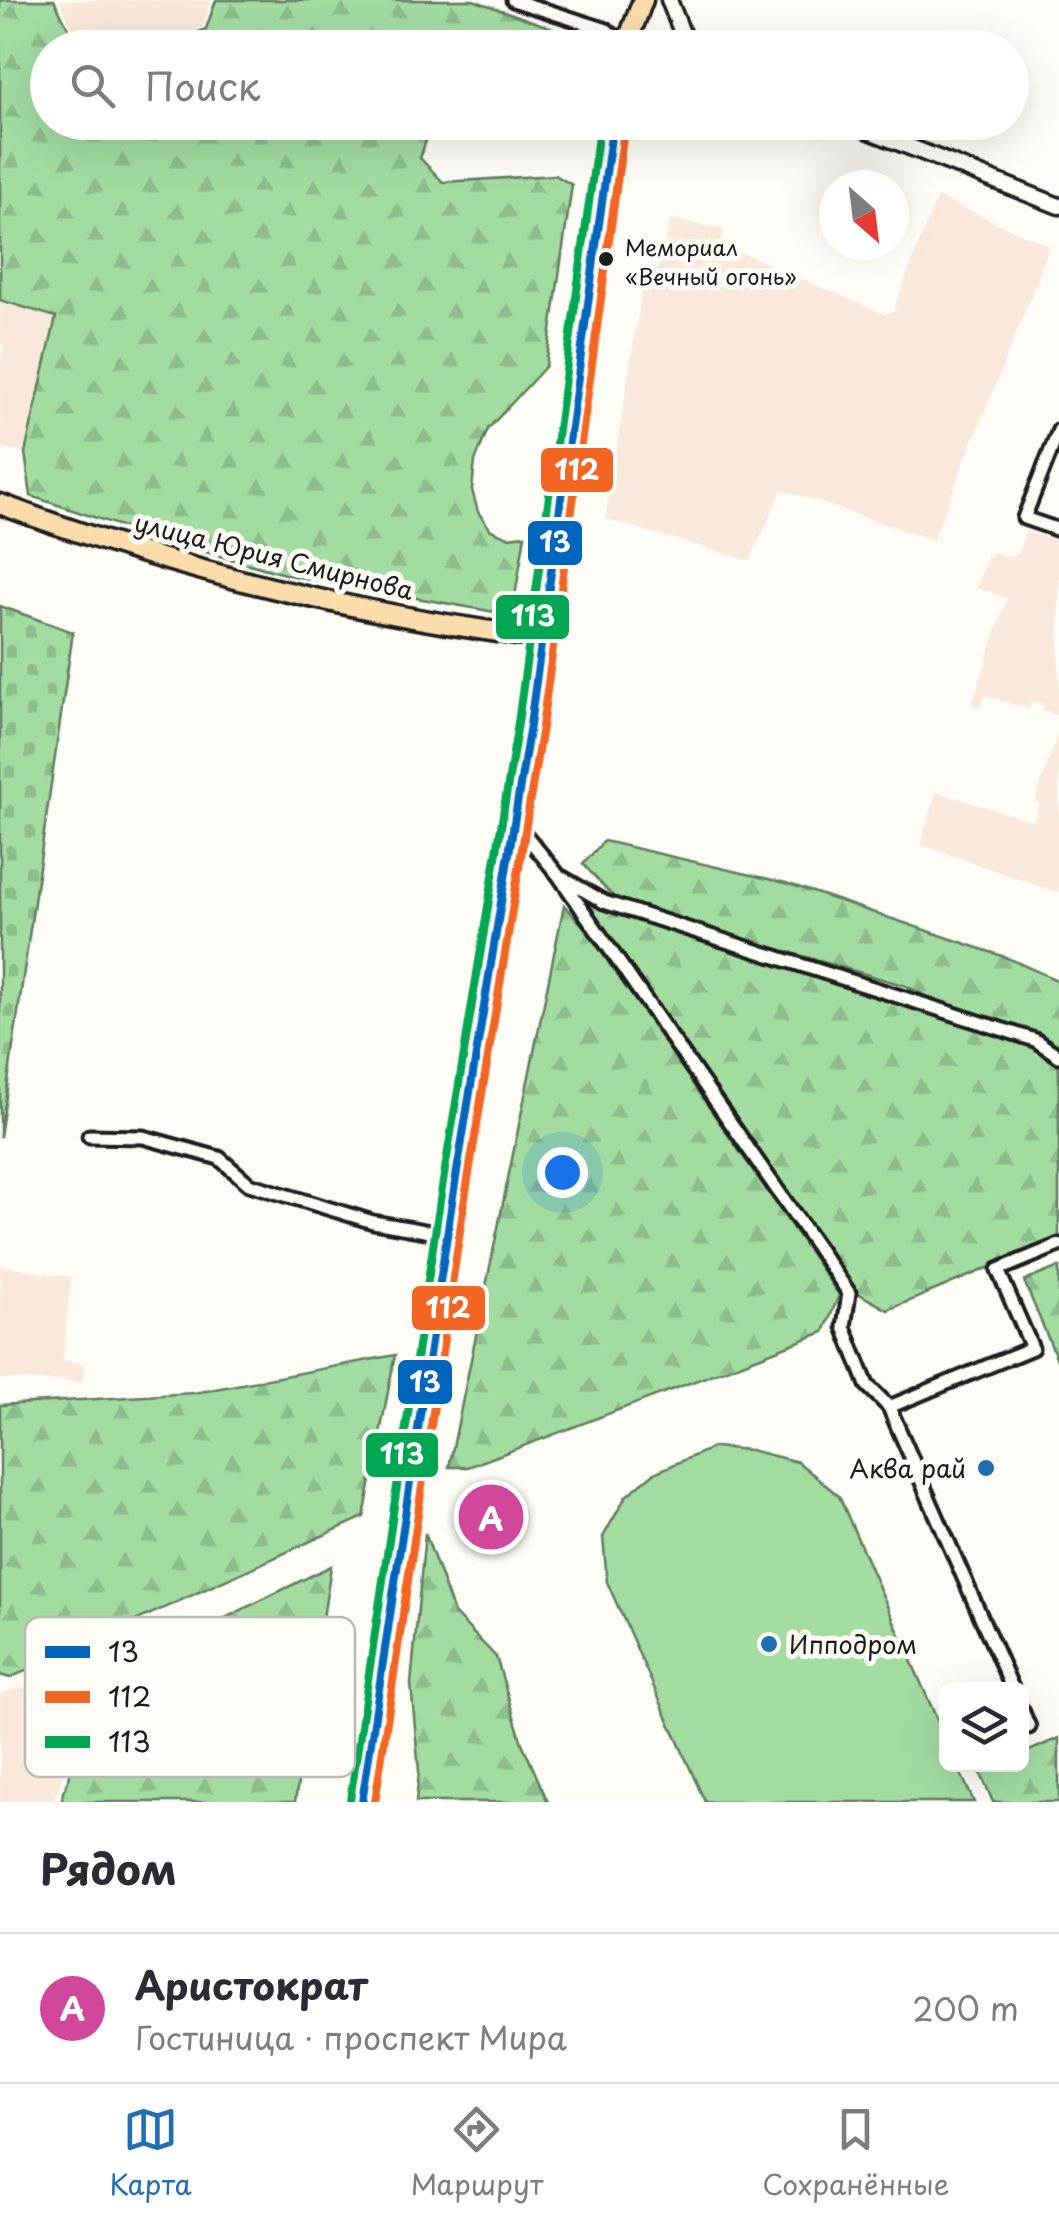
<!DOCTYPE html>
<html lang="ru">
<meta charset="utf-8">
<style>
:root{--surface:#fff;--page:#f7f7f7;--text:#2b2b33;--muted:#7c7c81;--line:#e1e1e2;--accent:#1f6fb2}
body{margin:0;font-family:"Playpen Sans",sans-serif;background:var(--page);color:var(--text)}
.controls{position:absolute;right:30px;bottom:30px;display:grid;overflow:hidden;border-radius:15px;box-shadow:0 10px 40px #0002}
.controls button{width:90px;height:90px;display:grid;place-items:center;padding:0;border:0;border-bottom:2px solid var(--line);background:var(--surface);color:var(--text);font:50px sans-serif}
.compass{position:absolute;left:819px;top:170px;width:90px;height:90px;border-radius:50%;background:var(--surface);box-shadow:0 10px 40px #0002;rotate:152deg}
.you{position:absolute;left:562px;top:1172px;width:35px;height:35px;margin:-25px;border:8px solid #fff;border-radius:50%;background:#1a73e8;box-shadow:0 0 0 15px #1a73e833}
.badge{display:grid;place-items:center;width:65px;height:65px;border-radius:50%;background:var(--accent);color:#fff;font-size:32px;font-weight:700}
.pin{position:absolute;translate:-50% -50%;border:5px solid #fff;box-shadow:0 2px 10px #0006}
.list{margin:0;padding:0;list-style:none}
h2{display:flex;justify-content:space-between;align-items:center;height:130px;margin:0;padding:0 40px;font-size:42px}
h2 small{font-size:32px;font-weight:400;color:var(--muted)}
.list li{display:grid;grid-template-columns:65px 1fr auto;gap:30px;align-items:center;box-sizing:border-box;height:150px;padding:0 40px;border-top:2px solid var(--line)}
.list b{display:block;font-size:38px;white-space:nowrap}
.list p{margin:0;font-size:32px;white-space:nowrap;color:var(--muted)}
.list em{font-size:32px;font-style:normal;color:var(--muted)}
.icon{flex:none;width:55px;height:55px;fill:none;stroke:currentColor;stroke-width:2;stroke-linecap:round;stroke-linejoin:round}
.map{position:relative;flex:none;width:1059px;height:1802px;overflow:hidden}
.search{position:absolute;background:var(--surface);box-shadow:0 10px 40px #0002;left:30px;right:30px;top:30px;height:110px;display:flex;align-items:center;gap:25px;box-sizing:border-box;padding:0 35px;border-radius:55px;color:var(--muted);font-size:38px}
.sheet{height:280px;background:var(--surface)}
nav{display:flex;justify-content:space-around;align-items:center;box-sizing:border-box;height:140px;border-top:2px solid var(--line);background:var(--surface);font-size:28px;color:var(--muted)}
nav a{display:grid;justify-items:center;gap:5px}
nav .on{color:var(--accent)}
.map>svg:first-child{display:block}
</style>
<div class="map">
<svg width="1059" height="1802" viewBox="0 0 1059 1802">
<defs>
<pattern id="forest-firs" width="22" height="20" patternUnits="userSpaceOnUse" patternTransform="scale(2.5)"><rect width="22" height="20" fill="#a2dca1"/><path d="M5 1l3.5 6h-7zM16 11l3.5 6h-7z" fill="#8bbc8a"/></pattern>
<pattern id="cemetery-stones" width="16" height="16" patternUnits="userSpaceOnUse" patternTransform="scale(2.5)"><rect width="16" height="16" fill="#a2dca1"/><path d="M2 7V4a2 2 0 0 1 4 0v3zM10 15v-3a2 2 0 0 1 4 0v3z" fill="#8bbc8a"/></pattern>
</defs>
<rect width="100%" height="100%" fill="#fdfcf7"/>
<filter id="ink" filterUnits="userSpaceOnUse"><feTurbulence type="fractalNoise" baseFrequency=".01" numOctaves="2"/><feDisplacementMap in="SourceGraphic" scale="20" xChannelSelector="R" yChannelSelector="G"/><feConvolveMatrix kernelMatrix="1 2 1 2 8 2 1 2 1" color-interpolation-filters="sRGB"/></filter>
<g filter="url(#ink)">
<g fill="#f9e9dd">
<polygon points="59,0 211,0 203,27 154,48 81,47"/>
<polygon points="937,197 1049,245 1038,279 933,540 782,490 750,561 605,519 643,284 656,274 671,219 725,230 720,243 884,314 893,311"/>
<polygon points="0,300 56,317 25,453 0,448 0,363 4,346 0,344"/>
<polygon points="1025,532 1059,540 1059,716 1042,710 1043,705 1032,701 1029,709 984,695 980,707 972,704 1007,598 976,588 987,557 991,558 993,552 1008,557 1018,554"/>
<polygon points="1059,728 1059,893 921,845 936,792 1033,821 1040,803 1035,801"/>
<polygon points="0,1265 71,1277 63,1361 84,1363 83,1382 0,1379"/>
<polygon points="55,1680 91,1688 54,1802 0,1802 0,1693"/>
</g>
<polygon fill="#a2dca1" stroke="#5f7c5e" stroke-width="2.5" points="714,1447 750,1450 798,1462 839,1496 946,1740 946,1764 957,1765 974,1802 705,1802 607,1582 603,1537 626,1496 654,1473"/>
<g fill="url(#forest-firs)" stroke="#5f7c5e" stroke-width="2.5">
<polygon points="0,0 54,0 78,47 48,48 48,122 432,123 420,158 443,182 555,175 572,185 546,366 488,429 475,461 472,490 478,512 491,530 508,537 525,535 512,615 288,575 159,539 31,496 25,453 56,317 0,300"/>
<polygon points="216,0 473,0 591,42 593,47 163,47 206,29"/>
<polygon points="604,841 786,883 1005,957 1059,981 1059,1046 1034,1032 943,1005 906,986 619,903 583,864"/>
<polygon points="580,899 1033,1046 1059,1061 1059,1238 888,1310 854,1291"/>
<polygon points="564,905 584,927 839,1295 824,1332 468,1467 449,1467"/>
<polygon points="1059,1267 1059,1364 1024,1281"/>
<polygon points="395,1355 364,1517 10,1678 0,1675 0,1405 194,1393"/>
<polygon points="425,1533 454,1613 496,1657 522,1743 548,1802 416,1802 419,1771 411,1684"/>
<polygon points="331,1566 295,1802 61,1802 101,1679"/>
<polygon points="1059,1738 1059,1802 993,1802 980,1772 996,1765 1022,1764 1022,1754"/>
</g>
<polygon fill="url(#cemetery-stones)" stroke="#5f7c5e" stroke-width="2.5" points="0,606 73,632 0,1137"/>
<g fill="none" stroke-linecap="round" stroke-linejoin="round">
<defs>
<g id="minor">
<polyline points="513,0 607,30 625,46"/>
<polyline points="1059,430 1024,518 1059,530"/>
<polyline points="514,821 559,876 849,1293 844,1327 867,1385 889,1407 1013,1690"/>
<polyline points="563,878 604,902 1035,1040 1059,1056"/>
<polyline points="89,1136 143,1137 219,1158 249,1184 373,1222 448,1235"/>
<polyline points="889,1407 1032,1348 998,1270 1059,1245"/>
<polyline points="1022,1710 1029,1727"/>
</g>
<g id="tertiary">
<polyline points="669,0 688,48"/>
<polyline points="847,122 1059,206"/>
</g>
<g id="primary">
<polyline points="625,48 643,0"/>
<path d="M0,504c172,65 357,110 540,134"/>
<polyline points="362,1802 452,1202 530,725 613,122"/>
</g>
</defs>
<use href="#minor" stroke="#1c1c1c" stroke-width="19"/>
<use href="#tertiary" stroke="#1c1c1c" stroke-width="21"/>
<use href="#primary" stroke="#1c1c1c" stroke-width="25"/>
<use href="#minor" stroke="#fdfcf7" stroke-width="11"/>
<use href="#tertiary" stroke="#fdfcf7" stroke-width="14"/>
<use href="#primary" stroke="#fbddab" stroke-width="18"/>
<defs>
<polyline id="bus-1" points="362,1802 452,1202 530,725 613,122"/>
<polyline id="bus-2" points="375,1802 464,1204 542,727 625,124"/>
<polyline id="bus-3" points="350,1800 440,1200 518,723 600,122"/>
</defs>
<use href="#bus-1" stroke="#fdfcf7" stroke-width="15"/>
<use href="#bus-2" stroke="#fdfcf7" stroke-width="15"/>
<use href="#bus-3" stroke="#fdfcf7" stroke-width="15"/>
<use href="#bus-1" stroke="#0065bd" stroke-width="8"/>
<use href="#bus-2" stroke="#f26522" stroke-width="8"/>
<use href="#bus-3" stroke="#00a651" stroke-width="8"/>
</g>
</g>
<circle fill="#1c1c1c" stroke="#fdfcf7" stroke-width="4" cx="606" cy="259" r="9"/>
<g fill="#1f6fb2" stroke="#fdfcf7" stroke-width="4">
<circle cx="986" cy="1468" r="10"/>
<circle cx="769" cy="1644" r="10"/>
</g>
<g text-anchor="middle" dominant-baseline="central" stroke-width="10" stroke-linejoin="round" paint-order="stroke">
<g font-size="22" fill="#1c1c1c" stroke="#fdfcf7" text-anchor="start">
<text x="625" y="246">Мемориал<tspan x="625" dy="29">«Вечный огонь»</tspan></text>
</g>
<g font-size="25" fill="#1c1c1c" stroke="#fdfcf7">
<text transform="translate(274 556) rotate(14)">улица Юрия Смирнова</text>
</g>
<g font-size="25" fill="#1c1c1c" stroke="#fdfcf7" text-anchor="end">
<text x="966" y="1468">Аква рай</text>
<text x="789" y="1644" text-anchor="start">Ипподром</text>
</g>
</g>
<rect x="25" y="1617" width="330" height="160" rx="15" fill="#fdfcf7" stroke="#bab9b5" stroke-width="2.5"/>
<rect x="45" y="1646" width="45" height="12" fill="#0065bd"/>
<rect x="45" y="1691" width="45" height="12" fill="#f26522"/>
<rect x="45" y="1736" width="45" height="12" fill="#00a651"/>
<g font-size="28" fill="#1c1c1c">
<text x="108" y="1662">13</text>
<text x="108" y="1707">112</text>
<text x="108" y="1752">113</text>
</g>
<g stroke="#fdfcf7" stroke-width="4">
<rect x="539" y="446" width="76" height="48" rx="10" fill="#f26522"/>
<rect x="526" y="519" width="58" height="48" rx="10" fill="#0065bd"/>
<rect x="494" y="593" width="77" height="48" rx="10" fill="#00a651"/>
<rect x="410" y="1284" width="77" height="48" rx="10" fill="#f26522"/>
<rect x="396" y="1358" width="58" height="48" rx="10" fill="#0065bd"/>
<rect x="364" y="1431" width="76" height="48" rx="10" fill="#00a651"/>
</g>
<g font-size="28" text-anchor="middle" font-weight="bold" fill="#fff">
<text x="577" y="480">112</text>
<text x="555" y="552">13</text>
<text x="533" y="626">113</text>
<text x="448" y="1318">112</text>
<text x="425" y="1392">13</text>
<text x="402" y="1464">113</text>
</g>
</svg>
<div class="controls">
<button><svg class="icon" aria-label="layers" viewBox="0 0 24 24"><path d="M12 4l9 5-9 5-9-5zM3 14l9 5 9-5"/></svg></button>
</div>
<svg class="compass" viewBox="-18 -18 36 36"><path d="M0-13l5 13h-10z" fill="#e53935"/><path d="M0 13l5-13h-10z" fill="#7c7c81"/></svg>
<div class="you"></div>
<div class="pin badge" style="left:491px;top:1517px;background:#d1479c">A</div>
<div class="search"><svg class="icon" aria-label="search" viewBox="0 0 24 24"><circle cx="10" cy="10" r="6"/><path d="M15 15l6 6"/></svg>Поиск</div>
</div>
<section class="sheet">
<h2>Рядом<small></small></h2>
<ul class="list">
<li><span class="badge" style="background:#d1479c">A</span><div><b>Аристократ</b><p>Гостиница · проспект Мира</p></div><em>200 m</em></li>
</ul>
</section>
<nav>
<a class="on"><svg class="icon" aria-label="map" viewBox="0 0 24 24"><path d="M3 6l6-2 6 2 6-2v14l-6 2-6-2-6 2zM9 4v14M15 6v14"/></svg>Карта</a>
<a><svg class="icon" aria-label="directions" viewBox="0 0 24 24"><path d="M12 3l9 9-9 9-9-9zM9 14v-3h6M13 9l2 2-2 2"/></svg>Маршрут</a>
<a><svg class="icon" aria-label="saved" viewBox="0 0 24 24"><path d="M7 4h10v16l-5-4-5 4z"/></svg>Сохранённые</a>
</nav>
